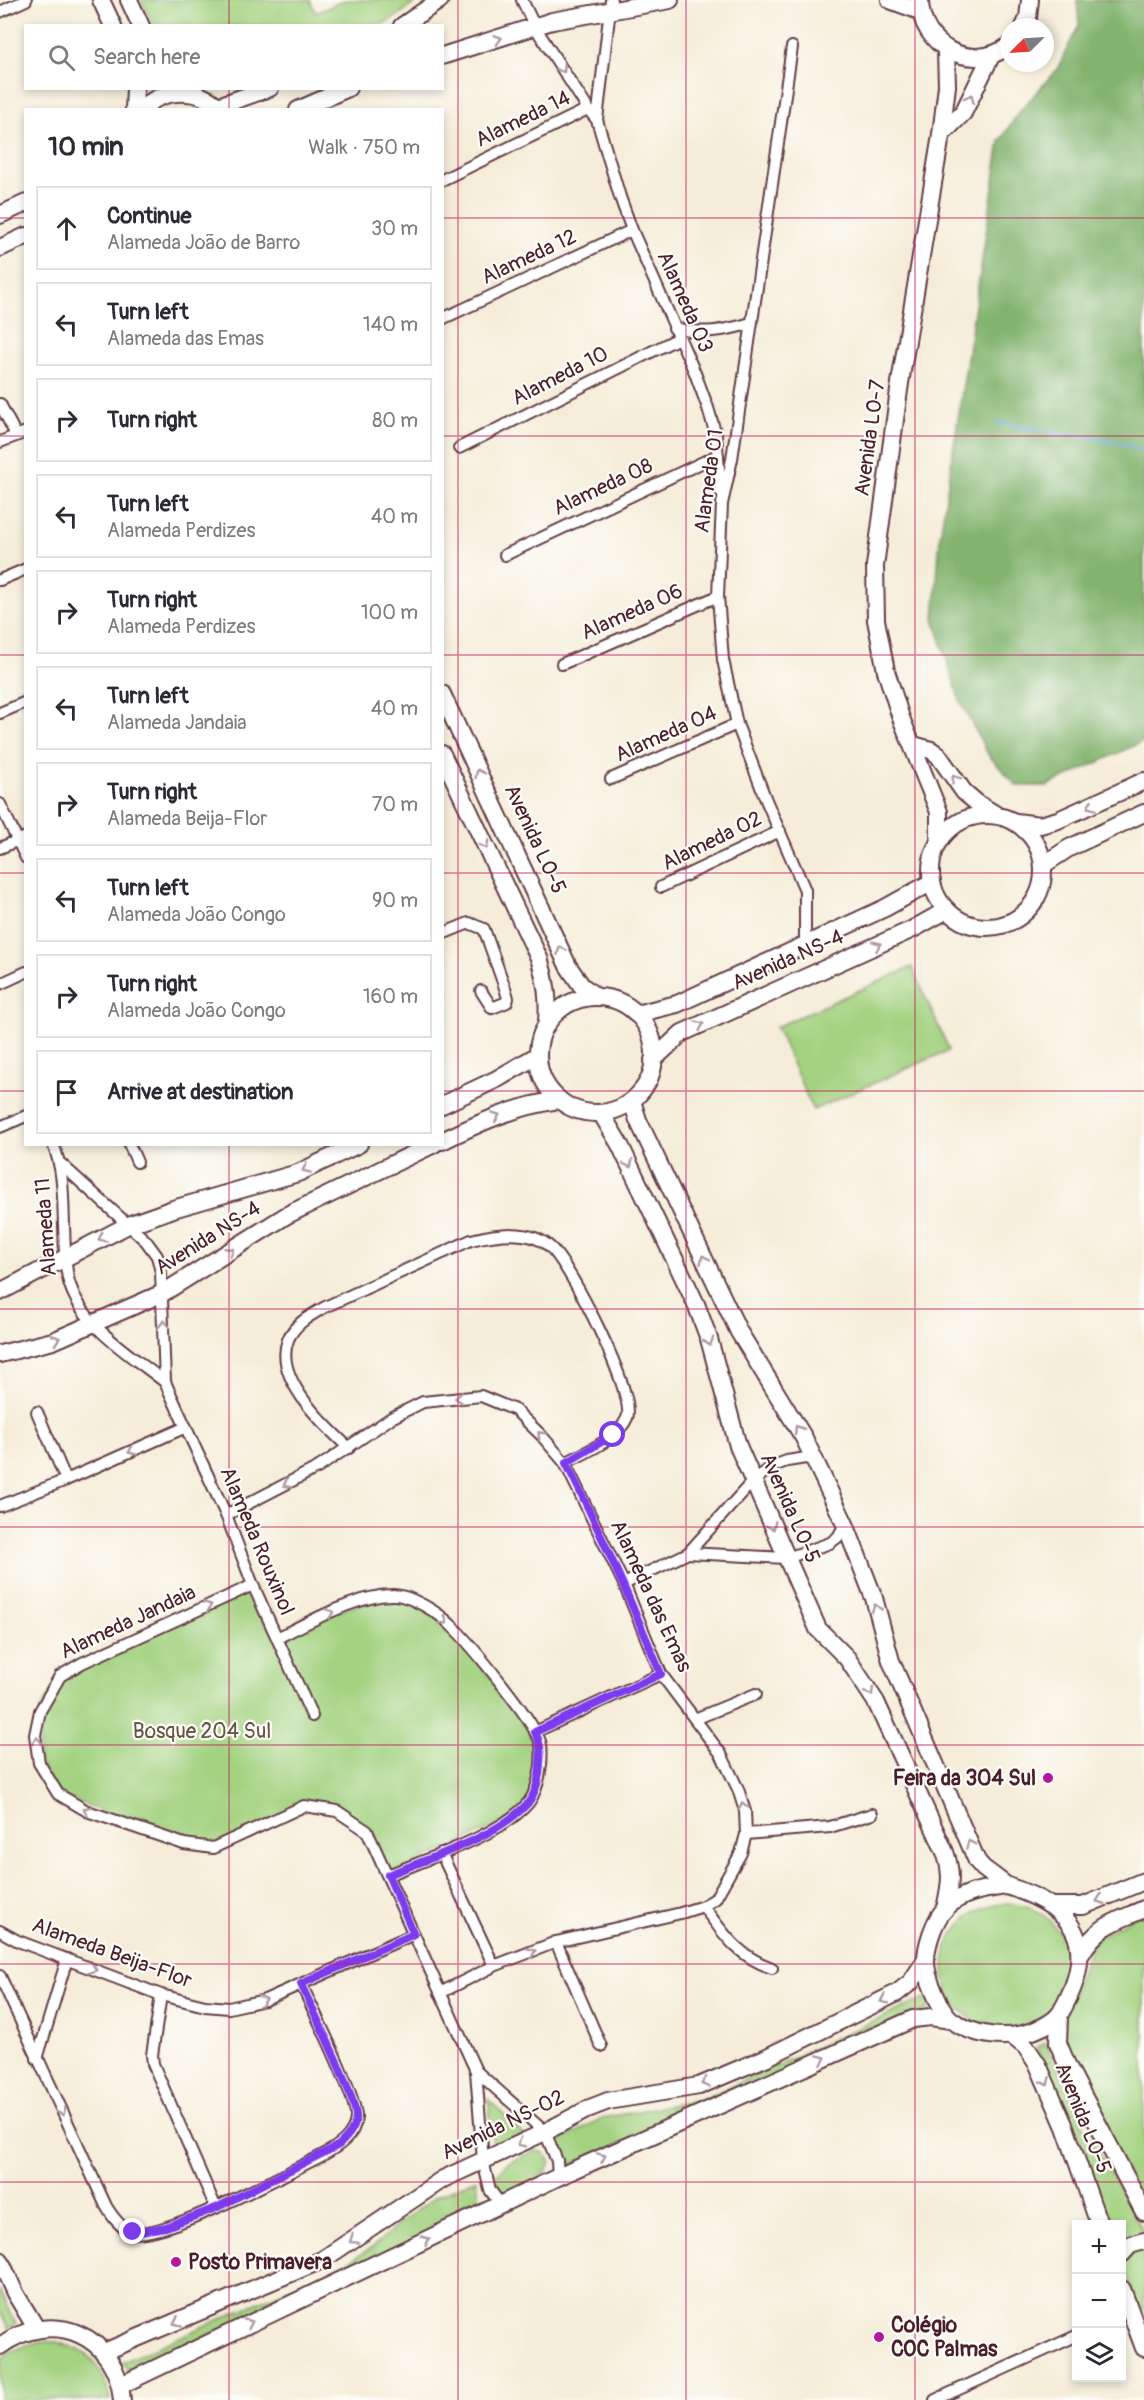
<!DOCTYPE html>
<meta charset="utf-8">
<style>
:root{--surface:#fff;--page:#f7f7f7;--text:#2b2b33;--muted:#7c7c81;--line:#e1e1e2}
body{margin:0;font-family:Pangolin,sans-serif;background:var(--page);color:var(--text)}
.controls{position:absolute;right:18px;bottom:18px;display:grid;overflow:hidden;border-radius:0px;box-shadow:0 3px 9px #0003}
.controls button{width:54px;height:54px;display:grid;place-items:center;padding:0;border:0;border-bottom:2px solid var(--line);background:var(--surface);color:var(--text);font:30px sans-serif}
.compass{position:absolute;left:1000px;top:18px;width:54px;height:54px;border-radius:50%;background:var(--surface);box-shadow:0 3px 9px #0003;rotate:246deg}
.stop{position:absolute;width:18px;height:18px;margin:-14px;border:4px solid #7c3aed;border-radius:50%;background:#fff}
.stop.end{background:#7c3aed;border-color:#fff;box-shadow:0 2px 6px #0008}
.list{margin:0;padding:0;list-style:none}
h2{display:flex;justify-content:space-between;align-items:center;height:78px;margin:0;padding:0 24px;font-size:26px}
h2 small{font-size:20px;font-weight:400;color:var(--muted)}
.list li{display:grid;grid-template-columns:39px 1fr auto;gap:18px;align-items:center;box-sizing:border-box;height:84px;margin:0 12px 12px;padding:0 12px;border:2px solid var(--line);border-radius:0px}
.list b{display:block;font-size:22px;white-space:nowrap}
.list p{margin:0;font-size:20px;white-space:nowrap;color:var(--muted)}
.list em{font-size:20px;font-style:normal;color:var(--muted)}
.icon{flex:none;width:33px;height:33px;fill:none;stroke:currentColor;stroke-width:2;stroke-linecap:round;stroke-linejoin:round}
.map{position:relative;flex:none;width:1144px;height:2400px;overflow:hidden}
.search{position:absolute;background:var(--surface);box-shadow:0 3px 9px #0003;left:24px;top:24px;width:420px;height:66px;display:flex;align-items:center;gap:15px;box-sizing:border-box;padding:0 21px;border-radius:0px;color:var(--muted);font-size:22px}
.panel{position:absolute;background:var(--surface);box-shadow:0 3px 9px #0003;left:24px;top:108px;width:420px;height:1038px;border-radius:0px}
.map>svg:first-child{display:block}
</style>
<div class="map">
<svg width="1144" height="2400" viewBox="0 0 1144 2400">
<rect width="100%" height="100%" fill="#fdfcf7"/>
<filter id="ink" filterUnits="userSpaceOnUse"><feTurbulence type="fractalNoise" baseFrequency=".0167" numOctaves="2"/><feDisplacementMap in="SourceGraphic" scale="12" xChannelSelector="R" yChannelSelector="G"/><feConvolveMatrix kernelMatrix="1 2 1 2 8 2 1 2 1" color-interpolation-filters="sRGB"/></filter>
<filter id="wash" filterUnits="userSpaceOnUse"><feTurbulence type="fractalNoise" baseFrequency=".008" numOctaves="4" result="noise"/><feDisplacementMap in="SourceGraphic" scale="24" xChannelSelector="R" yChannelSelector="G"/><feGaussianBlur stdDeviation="1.35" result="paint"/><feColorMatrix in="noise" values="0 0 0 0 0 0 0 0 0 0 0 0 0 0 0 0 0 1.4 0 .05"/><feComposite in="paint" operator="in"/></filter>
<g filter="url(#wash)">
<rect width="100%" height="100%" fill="#f5edd9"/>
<g fill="#a3d280" stroke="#767856" stroke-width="1.5">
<polygon points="141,0 310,0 316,13 345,0 418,0 396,17 380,25 154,26"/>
<polygon points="912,967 949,1050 813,1110 776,1027"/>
<polygon points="253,1585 278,1638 311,1620 393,1594 451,1625 541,1744 529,1801 506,1822 388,1875 367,1831 337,1811 304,1806 213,1848 184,1844 58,1794 39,1763 40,1711 60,1676"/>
<circle cx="1007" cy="1967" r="63"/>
<polygon points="1144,1911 1144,2205 1070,2066 1062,2018 1093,1940"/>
<path d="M925,1998l5,10 -363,159c0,-10 -2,-18 -10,-24l45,-25 101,-19z"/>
<polygon points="1045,2042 1086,2130 1144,2232 1144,2238 1122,2248 1122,2224 1110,2224 1078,2134 1036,2047"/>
<polygon points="488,2099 524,2135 493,2148"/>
<path d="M535,2151l8,1 7,8c-2,22 -29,28 -47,36l-8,-2 -3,-13 15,-18z"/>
<polygon points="476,2179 480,2199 487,2207 128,2372 123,2362 343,2265 373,2247 401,2222 435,2197"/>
<polygon points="1144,2247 1144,2327 1123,2261 1129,2254"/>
<polygon points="0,2289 16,2324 8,2328 0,2311"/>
<path d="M44,2341c39,3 59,20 66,59h-110c0,-11 0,-23 0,-34 3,-16 30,-22 44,-25z"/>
</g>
<polygon fill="#82b46e" stroke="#666a4c" stroke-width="1.5" points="1077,0 1144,0 1144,741 1047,786 1017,786 989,756 959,699 934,619 940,537 1000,141 1020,111 1057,69 1079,25"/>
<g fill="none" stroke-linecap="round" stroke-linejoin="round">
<polyline stroke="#6ca9de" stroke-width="3" points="998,423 1125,444 1144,451"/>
</g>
</g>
<g filter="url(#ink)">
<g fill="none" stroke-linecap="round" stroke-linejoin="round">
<defs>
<g id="street">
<polyline points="522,0 535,27 588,109 597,120 620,197 632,230 695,373 708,408 716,435 721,492"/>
<polyline points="0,12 26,0"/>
<polyline points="792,47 732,459 722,504 718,596 723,660 737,724 766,800 805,890 805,945"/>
<polyline points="597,120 611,0"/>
<polyline points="442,180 588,109"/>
<polyline points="442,319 632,230"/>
<path d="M674,328c27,7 51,3 77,-5"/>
<polyline points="0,404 16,435"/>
<polyline points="0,442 26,432"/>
<polyline points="459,448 679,338"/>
<polyline points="505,555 718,455"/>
<polyline points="0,580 26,569"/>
<polyline points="562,664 718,596"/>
<polyline points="0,713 26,702"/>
<polyline points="611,779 737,724"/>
<polyline points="0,804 26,858"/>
<polyline points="0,848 26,837"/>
<polyline points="661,887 780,831"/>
<polyline points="442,934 469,923 484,929 505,988 508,998 507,1002 492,1008 481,991"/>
<polyline points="0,984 26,972"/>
<polyline points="0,1127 26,1116"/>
<path d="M53,1144c11,27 10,54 11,82 1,19 0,41 6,59 14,43 61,70 95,97"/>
<polyline points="129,1144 137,1162"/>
<polyline points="61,1164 146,1241 157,1256 161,1272 165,1382 226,1515 253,1585 312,1716"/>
<polyline points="37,1412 66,1480"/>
<path d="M349,1448c-25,-23 -76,-70 -61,-108 6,-16 23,-25 37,-33l146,-67c24,-6 59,-12 79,7 20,17 87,149 77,171 -8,20 -44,36 -62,45"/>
<polyline points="0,1506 66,1480 186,1427"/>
<polyline points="226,1515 319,1467 391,1418 423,1402 481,1396 515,1410 541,1435 565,1463 624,1584 661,1674 721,1754 738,1789 745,1811 746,1834 741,1853 715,1899 703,1906 681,1913 556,1942 494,1966 440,1993"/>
<polyline points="688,1553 787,1558 830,1543 838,1537 845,1524"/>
<polyline points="624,1584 688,1553 752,1482 773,1466 787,1461 813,1457"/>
<polyline points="253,1585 82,1663 60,1676 40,1711 35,1735 39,1763 58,1794 87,1811 184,1844 213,1848 304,1806 337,1811 367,1831 476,2071 483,2161 490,2190 501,2205"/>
<path d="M277,1638c30,-15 81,-43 115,-43 17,-1 47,18 59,30 18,17 87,100 90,120 2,17 -2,43 -12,57 -27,33 -102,57 -141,73"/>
<polyline points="695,1719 756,1694"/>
<polyline points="535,1732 661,1674"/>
<polyline points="746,1834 830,1827 872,1814"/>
<polyline points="441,1853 494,1966"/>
<path d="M703,1906c21,28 34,50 69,62"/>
<polyline points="0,1931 18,1941 161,1995 205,2006 229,2008 265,2000 414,1934"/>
<polyline points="556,1942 601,2046"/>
<path d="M0,1976l106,230c6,10 14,22 26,26 29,9 159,-61 191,-77 14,-8 32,-19 33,-37 2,-19 -44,-111 -55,-134"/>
<polyline points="161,1995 152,2055 153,2064 216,2208"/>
<polyline points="37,2059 67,1959"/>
<polyline points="476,2071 545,2132 557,2161 558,2177"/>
<polyline points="935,2400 1076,2336"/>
</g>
<g id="secondary">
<polyline points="101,0 113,26"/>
<polyline points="129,0 141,26"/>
<polyline points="890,0 920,11"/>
<path d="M920,0c0,47 51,73 89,46"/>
<polyline points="402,26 440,0"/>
<polyline points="1024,27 1028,18 1030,0"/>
<polyline points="442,56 552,21 670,0"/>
<polyline points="218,106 270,88"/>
<polyline points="134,110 135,88"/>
<path d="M142,110c19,-23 61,-23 79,0"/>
<polyline points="298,110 348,88"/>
<polyline points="941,135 963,113 991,56"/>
<polyline points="0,215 26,203"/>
<polyline points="0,248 26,236"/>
<polyline points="442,694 568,966 581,985 595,996"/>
<polyline points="913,745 931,750 938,755 964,792 977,803 995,814"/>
<path d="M442,754l97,204c7,23 10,40 8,64"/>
<circle cx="987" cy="871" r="56"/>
<polyline points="1016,822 1040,825 1058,820 1144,781"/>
<polyline points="939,841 939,812 901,718 886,671 876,620 875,566 900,383 941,135 947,86 946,50"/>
<polyline points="1043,865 1069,848 1144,813"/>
<circle cx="596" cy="1055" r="58"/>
<polyline points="636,1014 677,1004 885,908 932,882"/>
<polyline points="653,1060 682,1033 913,929 947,910"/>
<polyline points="632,1101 638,1120 739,1332 804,1438 845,1524 874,1598 891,1661 977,1861 983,1868 1007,1886"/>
<polyline points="442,1105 497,1079 538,1055"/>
<path d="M601,1113l19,32 76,159 13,35 29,107 80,183 29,29 29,44 69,150c8,23 5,33 0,57"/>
<path d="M442,1141c39,-19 74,-35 117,-41"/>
<polyline points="0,1292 128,1225 173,1209 298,1173 359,1144"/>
<polyline points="0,1354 53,1341 163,1293 287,1215 434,1144"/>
<path d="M1007,1886c70,22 92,59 54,126 -6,11 -26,19 -38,22 -23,5 -50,1 -70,-13 -12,-8 -28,-46 -27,-61 0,-14 8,-40 19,-51 16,-17 40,-20 62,-23z"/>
<polyline points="1053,1906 1083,1906 1144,1881"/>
<path d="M1081,1954c17,-29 34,-32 63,-45"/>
<polyline points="1059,2017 1058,2043 1068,2067 1144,2212"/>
<polyline points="1012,2036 1026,2047 1038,2065 1065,2127 1099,2224"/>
<polyline points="1122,2254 1130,2245 1144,2241"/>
<polyline points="0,2260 15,2293 36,2328"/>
<polyline points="1122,2289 1144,2348"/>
<path d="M0,2346c52,-38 117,-12 122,54"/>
<polyline points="104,2352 322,2260 443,2179 545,2132 590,2108 608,2101 699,2086 765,2058 897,1993 911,1982 925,1961"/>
<polyline points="121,2385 558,2177 913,2019 931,2017 951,2020"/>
</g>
</defs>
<use href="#street" stroke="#643e45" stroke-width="14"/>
<use href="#secondary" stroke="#643e45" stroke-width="20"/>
<use href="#street" stroke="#fff" stroke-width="10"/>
<use href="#secondary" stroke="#fff" stroke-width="16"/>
</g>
<defs><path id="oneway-chevron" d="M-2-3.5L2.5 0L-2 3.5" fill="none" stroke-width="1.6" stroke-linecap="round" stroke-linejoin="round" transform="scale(1.5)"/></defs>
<g stroke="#ae9aa0">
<use href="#oneway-chevron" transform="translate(498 39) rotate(-17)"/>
<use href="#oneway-chevron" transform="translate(562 69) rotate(57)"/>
<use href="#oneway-chevron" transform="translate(970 98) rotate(-64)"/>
<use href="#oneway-chevron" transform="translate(479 773) rotate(-115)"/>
<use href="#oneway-chevron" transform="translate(955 779) rotate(-126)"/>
<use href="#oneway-chevron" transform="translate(1091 806) rotate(156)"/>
<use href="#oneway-chevron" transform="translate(485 845) rotate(64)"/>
<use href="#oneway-chevron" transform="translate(877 945) rotate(-24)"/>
<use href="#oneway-chevron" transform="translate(561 950) rotate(-114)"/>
<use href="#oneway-chevron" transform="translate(700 1025) rotate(-25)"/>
<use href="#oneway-chevron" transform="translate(496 1116) rotate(-22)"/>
<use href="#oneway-chevron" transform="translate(629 1164) rotate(65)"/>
<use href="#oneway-chevron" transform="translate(306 1169) rotate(156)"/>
<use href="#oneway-chevron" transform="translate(102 1238) rotate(154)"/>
<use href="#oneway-chevron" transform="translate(230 1251) rotate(-33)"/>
<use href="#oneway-chevron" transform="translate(704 1259) rotate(-115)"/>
<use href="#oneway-chevron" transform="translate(164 1324) rotate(-91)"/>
<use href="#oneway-chevron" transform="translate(56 1339) rotate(-19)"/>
<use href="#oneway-chevron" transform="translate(709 1342) rotate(73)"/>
<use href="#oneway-chevron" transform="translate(459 1398) rotate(175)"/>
<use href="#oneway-chevron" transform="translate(798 1429) rotate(-121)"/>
<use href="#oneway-chevron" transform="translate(541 1435) rotate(-134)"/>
<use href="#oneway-chevron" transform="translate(132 1451) rotate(156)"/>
<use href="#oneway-chevron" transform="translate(287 1484) rotate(154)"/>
<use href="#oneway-chevron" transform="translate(772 1526) rotate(65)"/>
<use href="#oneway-chevron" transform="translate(208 1606) rotate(-24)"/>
<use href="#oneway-chevron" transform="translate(876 1608) rotate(-105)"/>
<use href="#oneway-chevron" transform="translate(330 1613) rotate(-21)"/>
<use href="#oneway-chevron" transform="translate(444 1621) rotate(38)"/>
<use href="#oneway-chevron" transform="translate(870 1692) rotate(59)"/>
<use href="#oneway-chevron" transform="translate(37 1741) rotate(-94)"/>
<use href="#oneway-chevron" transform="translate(743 1806) rotate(-103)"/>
<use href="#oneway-chevron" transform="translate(87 1810) rotate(-154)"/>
<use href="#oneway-chevron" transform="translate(970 1844) rotate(-114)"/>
<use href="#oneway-chevron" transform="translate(1100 1900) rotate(159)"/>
<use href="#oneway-chevron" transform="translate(532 1952) rotate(-22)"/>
<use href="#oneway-chevron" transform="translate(93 1969) rotate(21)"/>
<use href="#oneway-chevron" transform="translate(263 2000) rotate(-17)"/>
<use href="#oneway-chevron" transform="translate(884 2000) rotate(154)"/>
<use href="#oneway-chevron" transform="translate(822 2059) rotate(-24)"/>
<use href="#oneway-chevron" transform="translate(1046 2082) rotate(66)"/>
<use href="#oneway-chevron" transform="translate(705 2083) rotate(161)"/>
<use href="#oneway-chevron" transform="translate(62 2112) rotate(65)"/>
<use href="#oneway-chevron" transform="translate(521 2143) rotate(155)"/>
<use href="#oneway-chevron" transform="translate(602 2157) rotate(-24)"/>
<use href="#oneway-chevron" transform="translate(353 2240) rotate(146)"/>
<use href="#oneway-chevron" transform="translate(426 2240) rotate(-25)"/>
<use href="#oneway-chevron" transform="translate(177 2322) rotate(157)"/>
<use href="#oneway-chevron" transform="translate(249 2323) rotate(-25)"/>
</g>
</g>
<g fill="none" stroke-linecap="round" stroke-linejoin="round" filter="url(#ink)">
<path stroke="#7c3aed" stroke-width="8" d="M133,2232l33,-5 50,-19 123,-63c7,-7 16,-16 17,-27 2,-18 -45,-111 -55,-134l113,-50 -26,-59c44,-18 108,-37 140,-72 8,-10 12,-27 12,-39 1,-13 1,-20 -5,-32l126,-58c-30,-72 -60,-142 -95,-211l47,-28"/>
</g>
<path fill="none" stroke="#c2185b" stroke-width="1.5" stroke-opacity="0.55" d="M229,0v26M458,0v2400M686,0v2400M915,0v2400M229,88v22M0,218h26M442,218h702M0,436h26M442,436h702M0,655h26M442,655h702M0,873h26M442,873h702M0,1091h26M442,1091h702M229,1144v1256M0,1309h1144M0,1527h1144M0,1745h1144M0,1964h1144M0,2182h1144"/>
<g fill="#b5179e" stroke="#fdfcf7" stroke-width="2">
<circle cx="1048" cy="1778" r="6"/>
<circle cx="176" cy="2262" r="6"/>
<circle cx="879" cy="2337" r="6"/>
</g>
<g text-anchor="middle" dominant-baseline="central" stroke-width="4.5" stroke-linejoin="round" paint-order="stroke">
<g font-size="21" fill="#4a1f2b" stroke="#fdfcf7">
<text transform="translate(523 119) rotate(-26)">Alameda 14</text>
<text transform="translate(529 257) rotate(-25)">Alameda 12</text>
<text transform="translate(685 302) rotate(66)">Alameda 03</text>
<text transform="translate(560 376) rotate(-27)">Alameda 10</text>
<text transform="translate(870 438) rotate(-82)">Avenida LO-7</text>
<text transform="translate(709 481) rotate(-82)">Alameda 01</text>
<text transform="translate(603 487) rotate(-25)">Alameda 08</text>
<text transform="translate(632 612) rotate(-24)">Alameda 06</text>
<text transform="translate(666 734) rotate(-24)">Alameda 04</text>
<text transform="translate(535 839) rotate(65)">Avenida LO-5</text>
<text transform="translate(712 841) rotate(-26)">Alameda 02</text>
<text transform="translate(788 960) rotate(-24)">Avenida NS-4</text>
<text transform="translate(46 1227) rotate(-94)">Alameda 11</text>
<text transform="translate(208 1238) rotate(-32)">Avenida NS-4</text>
<text transform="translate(790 1508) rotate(66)">Avenida LO-5</text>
<text transform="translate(257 1541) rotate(67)">Alameda Rouxinol</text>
<text transform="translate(651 1596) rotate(65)">Alameda das Emas</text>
<text transform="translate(128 1622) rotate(-25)">Alameda Jandaia</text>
<text transform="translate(112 1953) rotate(20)">Alameda Beija-Flor</text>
<text transform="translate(1083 2118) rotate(68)">Avenida LO-5</text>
<text transform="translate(503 2125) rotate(-26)">Avenida NS-02</text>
</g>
<g font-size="21" fill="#655544" stroke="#fdfcf7">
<text x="202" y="1731">Bosque 204 Sul</text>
</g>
<g font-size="21" font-weight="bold" fill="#4a1f2b" stroke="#fdfcf7" text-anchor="start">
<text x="1036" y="1778" text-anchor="end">Feira da 304 Sul</text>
<text x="188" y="2262">Posto Primavera</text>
<text x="891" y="2325">Colégio<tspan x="891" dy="24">COC Palmas</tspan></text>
</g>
</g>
</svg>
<div class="controls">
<button>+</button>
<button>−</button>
<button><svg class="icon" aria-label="layers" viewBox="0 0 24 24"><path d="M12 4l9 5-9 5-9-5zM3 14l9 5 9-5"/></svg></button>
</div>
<svg class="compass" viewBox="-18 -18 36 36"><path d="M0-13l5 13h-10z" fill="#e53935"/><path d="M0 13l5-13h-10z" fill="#7c7c81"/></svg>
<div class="stop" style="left:613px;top:1435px"></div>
<div class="stop end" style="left:133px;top:2232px"></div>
<div class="search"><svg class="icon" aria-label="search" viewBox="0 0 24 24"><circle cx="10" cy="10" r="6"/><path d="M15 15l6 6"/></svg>Search here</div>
<section class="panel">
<h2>10 min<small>Walk · 750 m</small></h2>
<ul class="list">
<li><svg class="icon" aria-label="ahead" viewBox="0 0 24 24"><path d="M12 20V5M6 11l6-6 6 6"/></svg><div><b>Continue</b><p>Alameda João de Barro</p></div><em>30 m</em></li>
<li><svg class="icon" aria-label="left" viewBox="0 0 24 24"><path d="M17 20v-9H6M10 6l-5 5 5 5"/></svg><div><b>Turn left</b><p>Alameda das Emas</p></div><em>140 m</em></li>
<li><svg class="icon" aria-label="right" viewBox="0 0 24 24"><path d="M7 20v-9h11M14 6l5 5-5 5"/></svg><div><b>Turn right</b></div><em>80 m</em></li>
<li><svg class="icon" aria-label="left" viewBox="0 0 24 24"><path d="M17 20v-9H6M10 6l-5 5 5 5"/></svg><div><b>Turn left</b><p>Alameda Perdizes</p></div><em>40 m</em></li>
<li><svg class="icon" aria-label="right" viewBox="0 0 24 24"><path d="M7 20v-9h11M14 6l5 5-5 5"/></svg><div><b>Turn right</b><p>Alameda Perdizes</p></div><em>100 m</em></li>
<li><svg class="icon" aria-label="left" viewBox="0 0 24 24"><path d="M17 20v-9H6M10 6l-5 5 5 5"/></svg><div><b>Turn left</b><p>Alameda Jandaia</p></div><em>40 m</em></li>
<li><svg class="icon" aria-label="right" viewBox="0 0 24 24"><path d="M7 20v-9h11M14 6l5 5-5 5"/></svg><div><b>Turn right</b><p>Alameda Beija-Flor</p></div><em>70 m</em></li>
<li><svg class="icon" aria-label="left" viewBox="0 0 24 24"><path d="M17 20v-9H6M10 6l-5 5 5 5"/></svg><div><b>Turn left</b><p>Alameda João Congo</p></div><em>90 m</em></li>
<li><svg class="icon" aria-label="right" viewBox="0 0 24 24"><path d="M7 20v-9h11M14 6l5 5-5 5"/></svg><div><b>Turn right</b><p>Alameda João Congo</p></div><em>160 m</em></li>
<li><svg class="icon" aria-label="arrive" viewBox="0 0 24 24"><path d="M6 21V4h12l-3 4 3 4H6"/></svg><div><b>Arrive at destination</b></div></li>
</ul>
</section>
</div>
